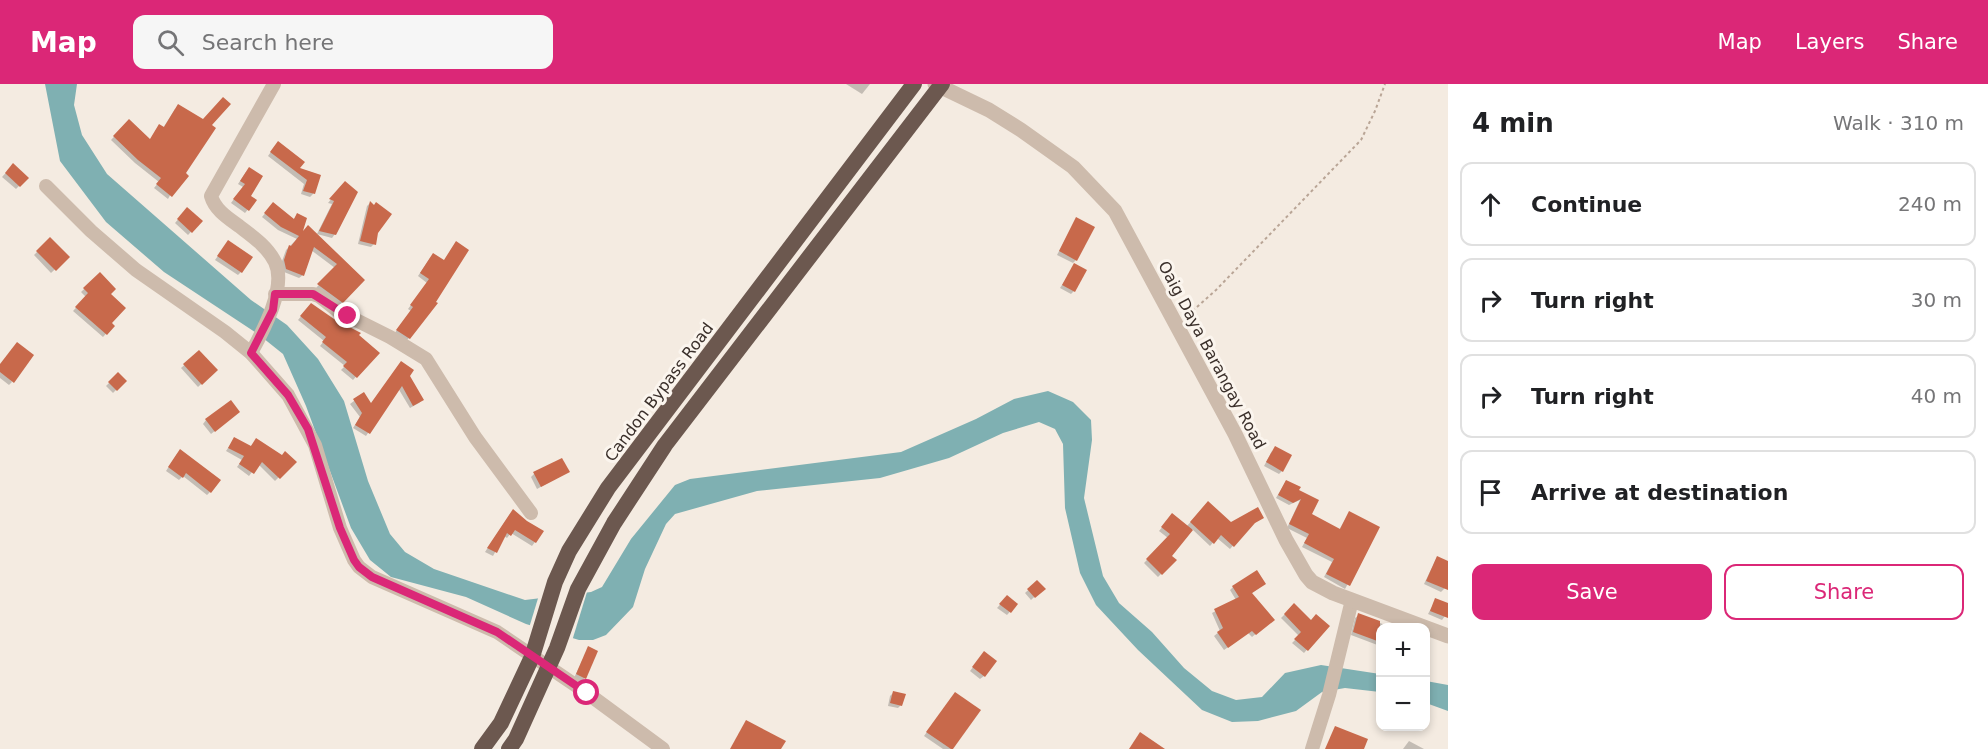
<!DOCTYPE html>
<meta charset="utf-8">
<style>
:root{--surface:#fff;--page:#f6f6f6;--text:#202124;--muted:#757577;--line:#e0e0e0;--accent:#db2777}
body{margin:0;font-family:"DejaVu Sans",sans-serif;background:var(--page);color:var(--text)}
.controls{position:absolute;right:18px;bottom:18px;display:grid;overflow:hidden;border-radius:12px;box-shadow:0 3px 9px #0003}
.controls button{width:54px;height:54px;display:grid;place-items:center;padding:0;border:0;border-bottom:2px solid var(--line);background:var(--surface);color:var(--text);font:30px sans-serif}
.stop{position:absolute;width:18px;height:18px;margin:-14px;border:4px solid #db2777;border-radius:50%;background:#fff}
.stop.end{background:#db2777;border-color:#fff;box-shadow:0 2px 6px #0008}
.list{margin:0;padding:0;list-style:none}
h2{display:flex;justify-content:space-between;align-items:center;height:78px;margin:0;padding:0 24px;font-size:26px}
h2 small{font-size:20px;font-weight:400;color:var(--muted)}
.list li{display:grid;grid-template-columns:39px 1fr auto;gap:18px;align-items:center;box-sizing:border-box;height:84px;margin:0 12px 12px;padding:0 12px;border:2px solid var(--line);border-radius:12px}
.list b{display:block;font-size:22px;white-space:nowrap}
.list em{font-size:20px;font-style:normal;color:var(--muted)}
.actions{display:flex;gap:12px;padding:18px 24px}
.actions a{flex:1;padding:14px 0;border:2px solid var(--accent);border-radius:12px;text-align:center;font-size:21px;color:var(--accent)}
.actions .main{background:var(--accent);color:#fff}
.icon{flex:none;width:33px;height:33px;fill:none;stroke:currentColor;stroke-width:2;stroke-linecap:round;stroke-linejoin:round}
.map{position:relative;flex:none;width:1448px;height:665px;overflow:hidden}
header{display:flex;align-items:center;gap:36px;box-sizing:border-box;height:84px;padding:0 30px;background:var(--accent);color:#fff}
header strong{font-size:28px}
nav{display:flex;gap:33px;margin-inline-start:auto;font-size:21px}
.search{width:420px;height:54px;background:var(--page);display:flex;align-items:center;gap:15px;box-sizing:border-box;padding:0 21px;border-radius:12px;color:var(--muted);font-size:22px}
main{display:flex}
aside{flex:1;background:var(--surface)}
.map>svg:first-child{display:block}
</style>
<header>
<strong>Map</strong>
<div class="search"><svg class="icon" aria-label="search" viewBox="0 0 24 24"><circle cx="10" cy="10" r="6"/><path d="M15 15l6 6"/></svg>Search here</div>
<nav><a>Map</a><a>Layers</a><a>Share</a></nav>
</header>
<main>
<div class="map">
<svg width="1448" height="665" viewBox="0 0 1448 665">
<rect width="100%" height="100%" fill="#f4ebe1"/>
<g fill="#7fb0b2">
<polygon points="45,0 77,0 74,21 82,51 107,90 251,216 287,241 318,275 344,317 368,397 390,450 405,468 434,485 525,516 591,508 602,503 631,455 675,401 690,395 901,368 976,335 1014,315 1048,307 1073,318 1091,336 1092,356 1084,414 1103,492 1119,519 1152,548 1184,584 1212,607 1236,616 1262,613 1285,589 1321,581 1380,590 1380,608 1345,604 1322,608 1296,627 1258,637 1232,638 1202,626 1138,566 1096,521 1080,489 1065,424 1063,360 1055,345 1039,338 1003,349 949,374 880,394 757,407 675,430 666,440 645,485 633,523 606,551 593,556 579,556 526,540 466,513 391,493 370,476 351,444 306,322 283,270 258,250 164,188 106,138 60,77"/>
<polygon points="1426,597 1448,601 1448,627 1426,619"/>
</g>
<polygon fill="#f4ebe1" points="582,506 587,508 572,557 529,544 539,511"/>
<g fill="#0003">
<polygon points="846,0 870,0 862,10"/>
<polygon points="175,25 209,41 168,115 154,104 159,98 135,79 111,56 129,37 150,57 163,44"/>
<polygon points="275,62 297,85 319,92 313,110 310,113 301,110 304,100 268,72"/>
<polygon points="13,81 27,94 16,105 2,93"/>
<polygon points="246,88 249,112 255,117 245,129 231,119 243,103 238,100"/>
<polygon points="342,102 335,150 332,154 317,150 332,120 328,119"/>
<polygon points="370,119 377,148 374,160 371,163 358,160 367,122"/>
<polygon points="273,120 293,136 297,131 300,152 363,196 339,222 316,204 335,184 311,166 303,191 299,194 284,188 281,180 286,166 297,155 278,146 262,133"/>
<polygon points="187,125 201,137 188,151 175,139"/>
<polygon points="1076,135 1076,176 1073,179 1057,171"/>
<polygon points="50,155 68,173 51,189 34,171"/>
<polygon points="225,162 241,188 238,191 215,176"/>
<polygon points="430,174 443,177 409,254 406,257 394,250 411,227 408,225 427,199 418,192"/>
<polygon points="1075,181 1074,207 1071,210 1060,204"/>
<polygon points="100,190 109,211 110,239 113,242 103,253 73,227 86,213 81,208"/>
<polygon points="308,224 357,251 377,269 353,296 341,286 345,282 320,262 324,257 298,236"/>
<polygon points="199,268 216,286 198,303 181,284"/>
<polygon points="0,281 12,298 9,301 0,294"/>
<polygon points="118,290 125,297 113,309 106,302"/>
<polygon points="409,292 422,316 419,319 410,324 398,304 366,352 353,344 360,333 350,320 354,317 363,310 370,321"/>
<polygon points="235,331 211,350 203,340 206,336"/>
<polygon points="234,355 250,363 256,356 282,373 294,378 275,397 258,380 249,392 237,383 242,376 226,367"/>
<polygon points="1272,367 1282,387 1279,390 1264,382"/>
<polygon points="177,370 210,408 207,411 183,392 179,396 166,387"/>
<polygon points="568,388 537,405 531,393 534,390"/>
<polygon points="1286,397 1297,407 1310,431 1339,446 1349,429 1378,444 1345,505 1324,493 1332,478 1302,463 1307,454 1287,444 1300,416 1289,421 1276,414"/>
<polygon points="1208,419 1230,440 1262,434 1251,441 1230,465 1217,454 1210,462 1192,445 1170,472 1175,476 1158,493 1144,479 1168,454 1159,447 1169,435 1186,443"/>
<polygon points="510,430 542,447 535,458 532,462 511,449 507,454 504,452 493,472 485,468"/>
<polygon points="1437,473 1445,504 1441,508 1424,500"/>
<polygon points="1037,498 1043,505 1031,516 1025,509"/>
<polygon points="1264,500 1251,510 1269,539 1252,553 1248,549 1224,566 1214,552 1220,547 1212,529 1236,516 1230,506 1233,503"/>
<polygon points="1007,513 1016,521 1007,531 997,524"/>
<polygon points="1436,515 1445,532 1442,536 1428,530"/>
<polygon points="1294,521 1311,538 1328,542 1304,569 1292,559 1299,552 1281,534"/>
<polygon points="1359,531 1393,544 1380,544 1380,562 1351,551 1355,534"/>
<polygon points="1426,556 1430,557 1426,570"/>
<polygon points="588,564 585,594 582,597 574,594"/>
<polygon points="981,573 984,592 980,595 970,587"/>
<polygon points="894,608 901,621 898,624 888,622 890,612"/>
<polygon points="952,613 951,665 943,665 924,652"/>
<polygon points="1409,657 1424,665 1403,665"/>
</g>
<g fill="#c8694b">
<polygon points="223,13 231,20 212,41 216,44 186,89 189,92 172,113 156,100 161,94 138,76 113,52 129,35 150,55 159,40 164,43 178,20 203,35"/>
<polygon points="278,57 305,78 300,84 321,91 315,110 303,107 307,96 270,68"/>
<polygon points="13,79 29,94 20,103 5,89"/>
<polygon points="249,83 263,92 251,112 257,116 249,127 233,115 245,100 240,97"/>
<polygon points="345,97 358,108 336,151 319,147 334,117 329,115"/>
<polygon points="370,117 374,121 376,118 392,130 378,149 376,161 360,157"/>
<polygon points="273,118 294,135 297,129 307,134 303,147 308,141 365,196 343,219 317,200 337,180 314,163 304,192 286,185 284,176 289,161 291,162 299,152 281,143 264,129"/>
<polygon points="187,123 203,137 192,149 177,135"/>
<polygon points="1076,133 1095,143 1077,177 1059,167"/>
<polygon points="50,153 70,173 56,187 36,167"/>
<polygon points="228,156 253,173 242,189 217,172"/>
<polygon points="456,157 469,166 436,218 438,219 410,255 396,246 413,223 410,221 429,195 420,189 433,169 444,176"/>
<polygon points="1074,179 1087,186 1075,208 1062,201"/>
<polygon points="100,188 116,205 111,210 126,224 112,239 115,242 107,251 75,223 88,209 83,204"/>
<polygon points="311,219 334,235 361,249 359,251 380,269 357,294 343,282 347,278 322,258 326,253 300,232"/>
<polygon points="17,258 34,271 14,299 0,288 0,280"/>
<polygon points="199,266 218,286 202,301 183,280"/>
<polygon points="401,277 414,286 410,292 424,316 413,322 402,302 370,350 355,341 362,329 353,315 364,308 371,319"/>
<polygon points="118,288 127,297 117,307 108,298"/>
<polygon points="231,316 240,328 215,348 205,335"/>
<polygon points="234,353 251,362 256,354 282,371 285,367 297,378 280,395 262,378 254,390 239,380 244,372 228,364"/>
<polygon points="1275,362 1292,371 1283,388 1266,378"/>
<polygon points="180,365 221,396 211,409 186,389 183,394 168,383"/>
<polygon points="562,374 570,388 541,403 533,388"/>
<polygon points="1286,396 1301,403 1299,406 1319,416 1312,430 1340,445 1349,427 1380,443 1350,502 1326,490 1334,475 1304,459 1309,450 1289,440 1301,415 1293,419 1278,411"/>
<polygon points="1208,417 1231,438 1258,423 1264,434 1255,439 1234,463 1221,451 1214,460 1190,438"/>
<polygon points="513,425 527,437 544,447 536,459 515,446 511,452 507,449 497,469 487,464"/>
<polygon points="1172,429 1193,446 1172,472 1177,476 1162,491 1146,475 1170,450 1161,443"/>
<polygon points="1437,472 1448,477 1448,506 1426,497"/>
<polygon points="1257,486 1266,500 1252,509 1275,536 1256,551 1252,547 1228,564 1217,548 1223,544 1214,525 1239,513 1232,502"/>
<polygon points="1037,496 1046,505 1035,514 1027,505"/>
<polygon points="1007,511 1018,520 1011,529 999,520"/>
<polygon points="1435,514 1448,519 1448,534 1430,527"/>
<polygon points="1294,519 1311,536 1316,530 1330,542 1308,567 1294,555 1301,548 1284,530"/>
<polygon points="1358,529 1380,537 1380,558 1353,548"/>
<polygon points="588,562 598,567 586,595 576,590"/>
<polygon points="984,567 997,577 985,593 972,583"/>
<polygon points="893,607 906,610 902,622 890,619"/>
<polygon points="955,608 981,626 953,665 951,665 926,648"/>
<polygon points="746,636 786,657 781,665 730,665"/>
<polygon points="1335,642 1368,655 1364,665 1325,665"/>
<polygon points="1140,648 1165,665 1129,665"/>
</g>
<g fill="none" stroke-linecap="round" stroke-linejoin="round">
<polyline stroke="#b9a596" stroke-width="2" stroke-dasharray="3 3" stroke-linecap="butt" points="1188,231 1216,206 1361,56 1375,27 1385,0"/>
<g stroke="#cdbbac" stroke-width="14">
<polyline points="46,102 91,147 136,186 225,248 251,269 288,311 315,361 340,444 354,476 359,483 372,493 497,548 587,609 663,665"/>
<polyline points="275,210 313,210 319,212 338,227 390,253 426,275 475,353 531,429"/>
<path d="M251,269c12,-22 36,-66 24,-91 -8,-16 -23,-26 -36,-36 -11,-8 -24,-16 -28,-30l63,-112"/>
<polyline points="1312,665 1329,611 1352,516"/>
</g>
<polyline stroke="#cdbbac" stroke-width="15" points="935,0 989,26 1021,46 1073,83 1115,127 1235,350 1286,456 1306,491 1312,498 1333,509 1448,552"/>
<g stroke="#6c584f" stroke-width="16">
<polyline points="482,665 501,639 532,573 555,498 569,467 608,404 914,0"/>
<polyline points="509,665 516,655 557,564 578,505 614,439 665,361 942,0"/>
</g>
</g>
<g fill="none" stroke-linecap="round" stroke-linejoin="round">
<polyline stroke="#db2777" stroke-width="8" points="348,232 313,210 275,210 273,226 251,269 288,311 308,345 340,444 354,476 359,483 372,493 497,548 587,609"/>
</g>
<g text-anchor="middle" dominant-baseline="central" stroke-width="6" stroke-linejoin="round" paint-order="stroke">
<g font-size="16" fill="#3b302b" stroke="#fbf5ee">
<text transform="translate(1212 271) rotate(62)">Oaig Daya Barangay Road</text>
<text transform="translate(659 308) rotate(-53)">Candon Bypass Road</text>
</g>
</g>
</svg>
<div class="controls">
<button>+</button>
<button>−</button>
</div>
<div class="stop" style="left:587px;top:609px"></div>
<div class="stop end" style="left:348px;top:232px"></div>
</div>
<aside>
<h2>4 min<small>Walk · 310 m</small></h2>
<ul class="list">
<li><svg class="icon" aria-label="ahead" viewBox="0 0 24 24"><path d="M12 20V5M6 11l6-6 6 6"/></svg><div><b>Continue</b></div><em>240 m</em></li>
<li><svg class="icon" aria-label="right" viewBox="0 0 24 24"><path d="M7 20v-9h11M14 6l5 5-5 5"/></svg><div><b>Turn right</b></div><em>30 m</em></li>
<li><svg class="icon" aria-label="right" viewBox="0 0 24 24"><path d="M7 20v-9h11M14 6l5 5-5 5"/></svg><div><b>Turn right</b></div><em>40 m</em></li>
<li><svg class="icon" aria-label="arrive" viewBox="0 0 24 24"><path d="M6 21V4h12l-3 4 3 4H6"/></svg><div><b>Arrive at destination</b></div></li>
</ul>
<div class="actions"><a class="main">Save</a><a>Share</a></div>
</aside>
</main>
